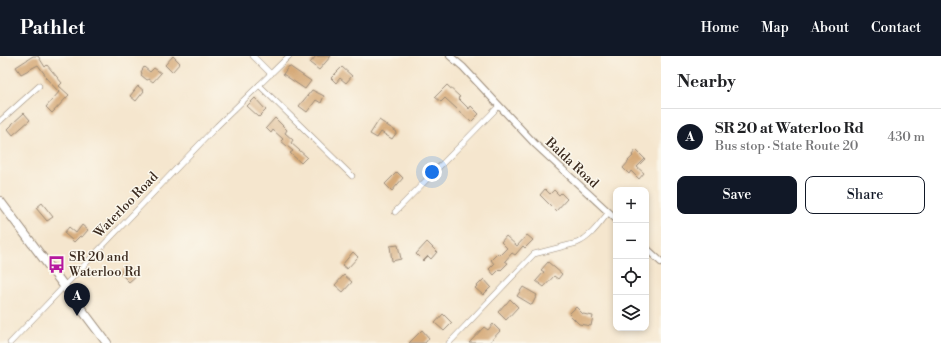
<!DOCTYPE html>
<meta charset="utf-8">
<style>
:root{--surface:#fff;--page:#f6f6f6;--text:#202124;--muted:#757577;--line:#e0e0e0;--accent:#111827}
body{margin:0;font-family:"Libre Bodoni",serif;background:var(--page);color:var(--text)}
.controls{position:absolute;right:12px;bottom:12px;display:grid;overflow:hidden;border-radius:8px;box-shadow:0 2px 6px #0003}
.controls button{width:36px;height:36px;display:grid;place-items:center;padding:0;border:0;border-bottom:1px solid var(--line);background:var(--surface);color:var(--text);font:20px sans-serif}
.you{position:absolute;left:432px;top:116px;width:14px;height:14px;margin:-10px;border:3px solid #fff;border-radius:50%;background:#1a73e8;box-shadow:0 0 0 6px #1a73e833}
.badge{display:grid;place-items:center;width:26px;height:26px;border-radius:50%;background:var(--accent);color:#fff;font-size:13px;font-weight:700}
.pin{position:absolute;translate:-50% -33px;filter:drop-shadow(0 1px 2px #0008)}
.pin::after{content:'';position:absolute;top:21px;width:14px;height:12px;background:inherit;clip-path:polygon(0 0,100% 0,50% 100%)}
.list{margin:0;padding:0;list-style:none}
h2{display:flex;justify-content:space-between;align-items:center;height:52px;margin:0;padding:0 16px;font-size:17px}
h2 small{font-size:13px;font-weight:400;color:var(--muted)}
.list li{display:grid;grid-template-columns:26px 1fr auto;gap:12px;align-items:center;box-sizing:border-box;height:56px;padding:0 16px;border-top:1px solid var(--line)}
.list b{display:block;font-size:15px;white-space:nowrap}
.list p{margin:0;font-size:13px;white-space:nowrap;color:var(--muted)}
.list em{font-size:13px;font-style:normal;color:var(--muted)}
.actions{display:flex;gap:8px;padding:12px 16px}
.actions a{flex:1;padding:9px 0;border:1px solid var(--accent);border-radius:8px;text-align:center;font-size:14px;color:var(--accent)}
.actions .main{background:var(--accent);color:#fff}
.icon{flex:none;width:22px;height:22px;fill:none;stroke:currentColor;stroke-width:2;stroke-linecap:round;stroke-linejoin:round}
.map{position:relative;flex:none;width:661px;height:287px;overflow:hidden}
header{display:flex;align-items:center;gap:24px;box-sizing:border-box;height:56px;padding:0 20px;background:var(--accent);color:#fff}
header strong{font-size:19px}
nav{display:flex;gap:22px;margin-inline-start:auto;font-size:14px}
main{display:flex}
aside{flex:1;background:var(--surface)}
.map>svg:first-child{display:block}
</style>
<header>
<strong>Pathlet</strong>
<nav><a>Home</a><a>Map</a><a>About</a><a>Contact</a></nav>
</header>
<main>
<div class="map">
<svg width="661" height="287" viewBox="0 0 661 287">
<rect width="100%" height="100%" fill="#fbf7ec"/>
<filter id="ink" filterUnits="userSpaceOnUse"><feTurbulence type="fractalNoise" baseFrequency=".025" numOctaves="2"/><feDisplacementMap in="SourceGraphic" scale="8" xChannelSelector="R" yChannelSelector="G"/><feConvolveMatrix kernelMatrix="1 2 1 2 8 2 1 2 1" color-interpolation-filters="sRGB"/></filter>
<filter id="wash" filterUnits="userSpaceOnUse"><feTurbulence type="fractalNoise" baseFrequency=".012" numOctaves="4" result="noise"/><feDisplacementMap in="SourceGraphic" scale="16" xChannelSelector="R" yChannelSelector="G"/><feGaussianBlur stdDeviation="0.9" result="paint"/><feColorMatrix in="noise" values="0 0 0 0 0 0 0 0 0 0 0 0 0 0 0 0 0 1.4 0 .05"/><feComposite in="paint" operator="in"/></filter>
<g filter="url(#wash)">
<rect width="100%" height="100%" fill="#f5e6ce"/>
<g id="blocks">
<g fill="#d6aa79">
<polygon points="33,0 38,0 45,11 47,9 62,27 59,30 69,39 52,57 46,51 59,36 45,21 46,20 38,9 21,18 16,11"/>
<polygon points="173,0 180,7 172,16 165,9"/>
<polygon points="316,0 331,0 319,14 310,7"/>
<polygon points="289,10 311,25 305,33 283,18"/>
<polygon points="144,11 150,16 154,12 161,17 153,26 149,23 147,24 141,19 142,17 141,16"/>
<polygon points="342,11 352,20 346,27 340,22 336,27 331,22"/>
<polygon points="447,29 460,41 458,42 469,53 471,50 479,58 471,66 445,42 441,46 435,41"/>
<polygon points="138,30 144,35 136,45 130,40"/>
<polygon points="312,34 324,40 321,47 316,44 307,56 299,50"/>
<polygon points="255,42 266,54 259,61 247,50"/>
<polygon points="24,57 30,64 13,79 8,73 12,69 12,68"/>
<polygon points="275,62 287,74 285,77 293,84 291,87 307,101 301,107 290,97 293,95 281,85 283,83 273,74 271,77 266,72"/>
<polygon points="379,64 397,76 392,83 381,76 377,82 370,78"/>
<polygon points="636,94 645,103 637,111 644,117 639,123 631,115 629,118 623,112 629,105 628,105 633,100 632,99"/>
<polygon points="397,116 403,122 392,135 385,128"/>
<polygon points="545,133 550,138 554,134 559,139 561,137 567,143 556,155 540,139"/>
<polygon points="42,147 53,161 47,165 36,152"/>
<polygon points="82,169 88,174 82,181 80,180 74,186 64,177 69,171 76,177"/>
<polygon points="527,179 533,184 525,192 523,190 515,199 512,197 505,205 508,207 501,214 500,213 494,219 489,213 494,208 491,204 498,197 500,199 507,192 501,186 506,180 517,190"/>
<polygon points="427,186 437,196 431,203 428,200 423,205 416,198"/>
<polygon points="398,189 401,203 392,205 390,190"/>
<polygon points="353,196 358,201 347,213 342,209"/>
<polygon points="548,206 562,218 558,223 554,220 544,231 536,225 544,216 541,214"/>
<polygon points="127,209 137,219 129,226 120,217"/>
<polygon points="344,219 352,226 343,236 335,229"/>
<polygon points="484,223 491,231 483,239 475,232"/>
<polygon points="523,231 537,239 532,249 517,240"/>
<polygon points="510,243 518,251 506,264 498,256 505,248 506,248"/>
<polygon points="576,251 583,258 593,260 591,270 579,268 569,258"/>
<polygon points="443,258 452,267 444,275 435,267"/>
<polygon points="493,268 500,275 489,287 469,287 484,271 488,274"/>
<polygon points="422,274 429,282 425,287 409,287"/>
</g>
</g>
</g>
<g filter="url(#ink)">
<use href="#blocks" fill-opacity="0" stroke="#988876" stroke-width="1"/>
<g fill="none" stroke-linecap="round" stroke-linejoin="round">
<defs>
<g id="minor">
<polyline points="253,0 271,18"/>
<polyline points="259,29 352,120"/>
<polyline points="0,65 39,30"/>
<polyline points="395,156 499,50"/>
<polyline points="10,287 217,70 289,0"/>
<path d="M449,287l85,-89 43,-11c14,-6 22,-19 32,-31"/>
</g>
<g id="tertiary">
<polyline points="450,0 463,11 535,88 616,163"/>
<polyline points="646,192 661,206"/>
</g>
<polyline id="primary" points="0,145 107,287"/>
</defs>
<use href="#minor" stroke="#988876" stroke-width="6"/>
<use href="#tertiary" stroke="#988876" stroke-width="8"/>
<use href="#primary" stroke="#988876" stroke-width="10"/>
<use href="#minor" stroke="#fff" stroke-width="5"/>
<use href="#tertiary" stroke="#fff" stroke-width="6"/>
<use href="#primary" stroke="#fff" stroke-width="8"/>
</g>
</g>
<defs>
<symbol id="bus-bare" viewBox="-9 -9 18 18"><path d="M-5-6H5V4H4V6H2V4H-2V6H-4V4H-5ZM-3.5-4V0h7V-4ZM-3.5 1.2v1.5H-2V1.2ZM2 1.2v1.5H3.5V1.2Z" fill="#b5179e" stroke="#fbf7ec" stroke-width="2.5" paint-order="stroke"/></symbol>
</defs>
<g fill-rule="evenodd">
<use href="#bus-bare" x="44" y="196" width="25" height="25"/>
</g>
<g text-anchor="middle" dominant-baseline="central" stroke-width="3" stroke-linejoin="round" paint-order="stroke">
<g font-size="13" fill="#3b2a1e" stroke="#fbf7ec">
<text transform="translate(572 107) rotate(43)">Balda Road</text>
<text transform="translate(126 149) rotate(-46)">Waterloo Road</text>
</g>
<g font-size="13" fill="#3b2a1e" stroke="#fbf7ec" text-anchor="start">
<text x="69" y="201">SR 20 and<tspan x="69" dy="15">Waterloo Rd</tspan></text>
</g>
</g>
</svg>
<div class="controls">
<button>+</button>
<button>−</button>
<button><svg class="icon" aria-label="locate" viewBox="0 0 24 24"><circle cx="12" cy="12" r="6"/><path d="M12 2v4M12 18v4M2 12h4M18 12h4"/></svg></button>
<button><svg class="icon" aria-label="layers" viewBox="0 0 24 24"><path d="M12 4l9 5-9 5-9-5zM3 14l9 5 9-5"/></svg></button>
</div>
<div class="you"></div>
<div class="pin badge" style="left:77px;top:260px">A</div>
</div>
<aside>
<h2>Nearby<small></small></h2>
<ul class="list">
<li><span class="badge">A</span><div><b>SR 20 at Waterloo Rd</b><p>Bus stop · State Route 20</p></div><em>430 m</em></li>
</ul>
<div class="actions"><a class="main">Save</a><a>Share</a></div>
</aside>
</main>
